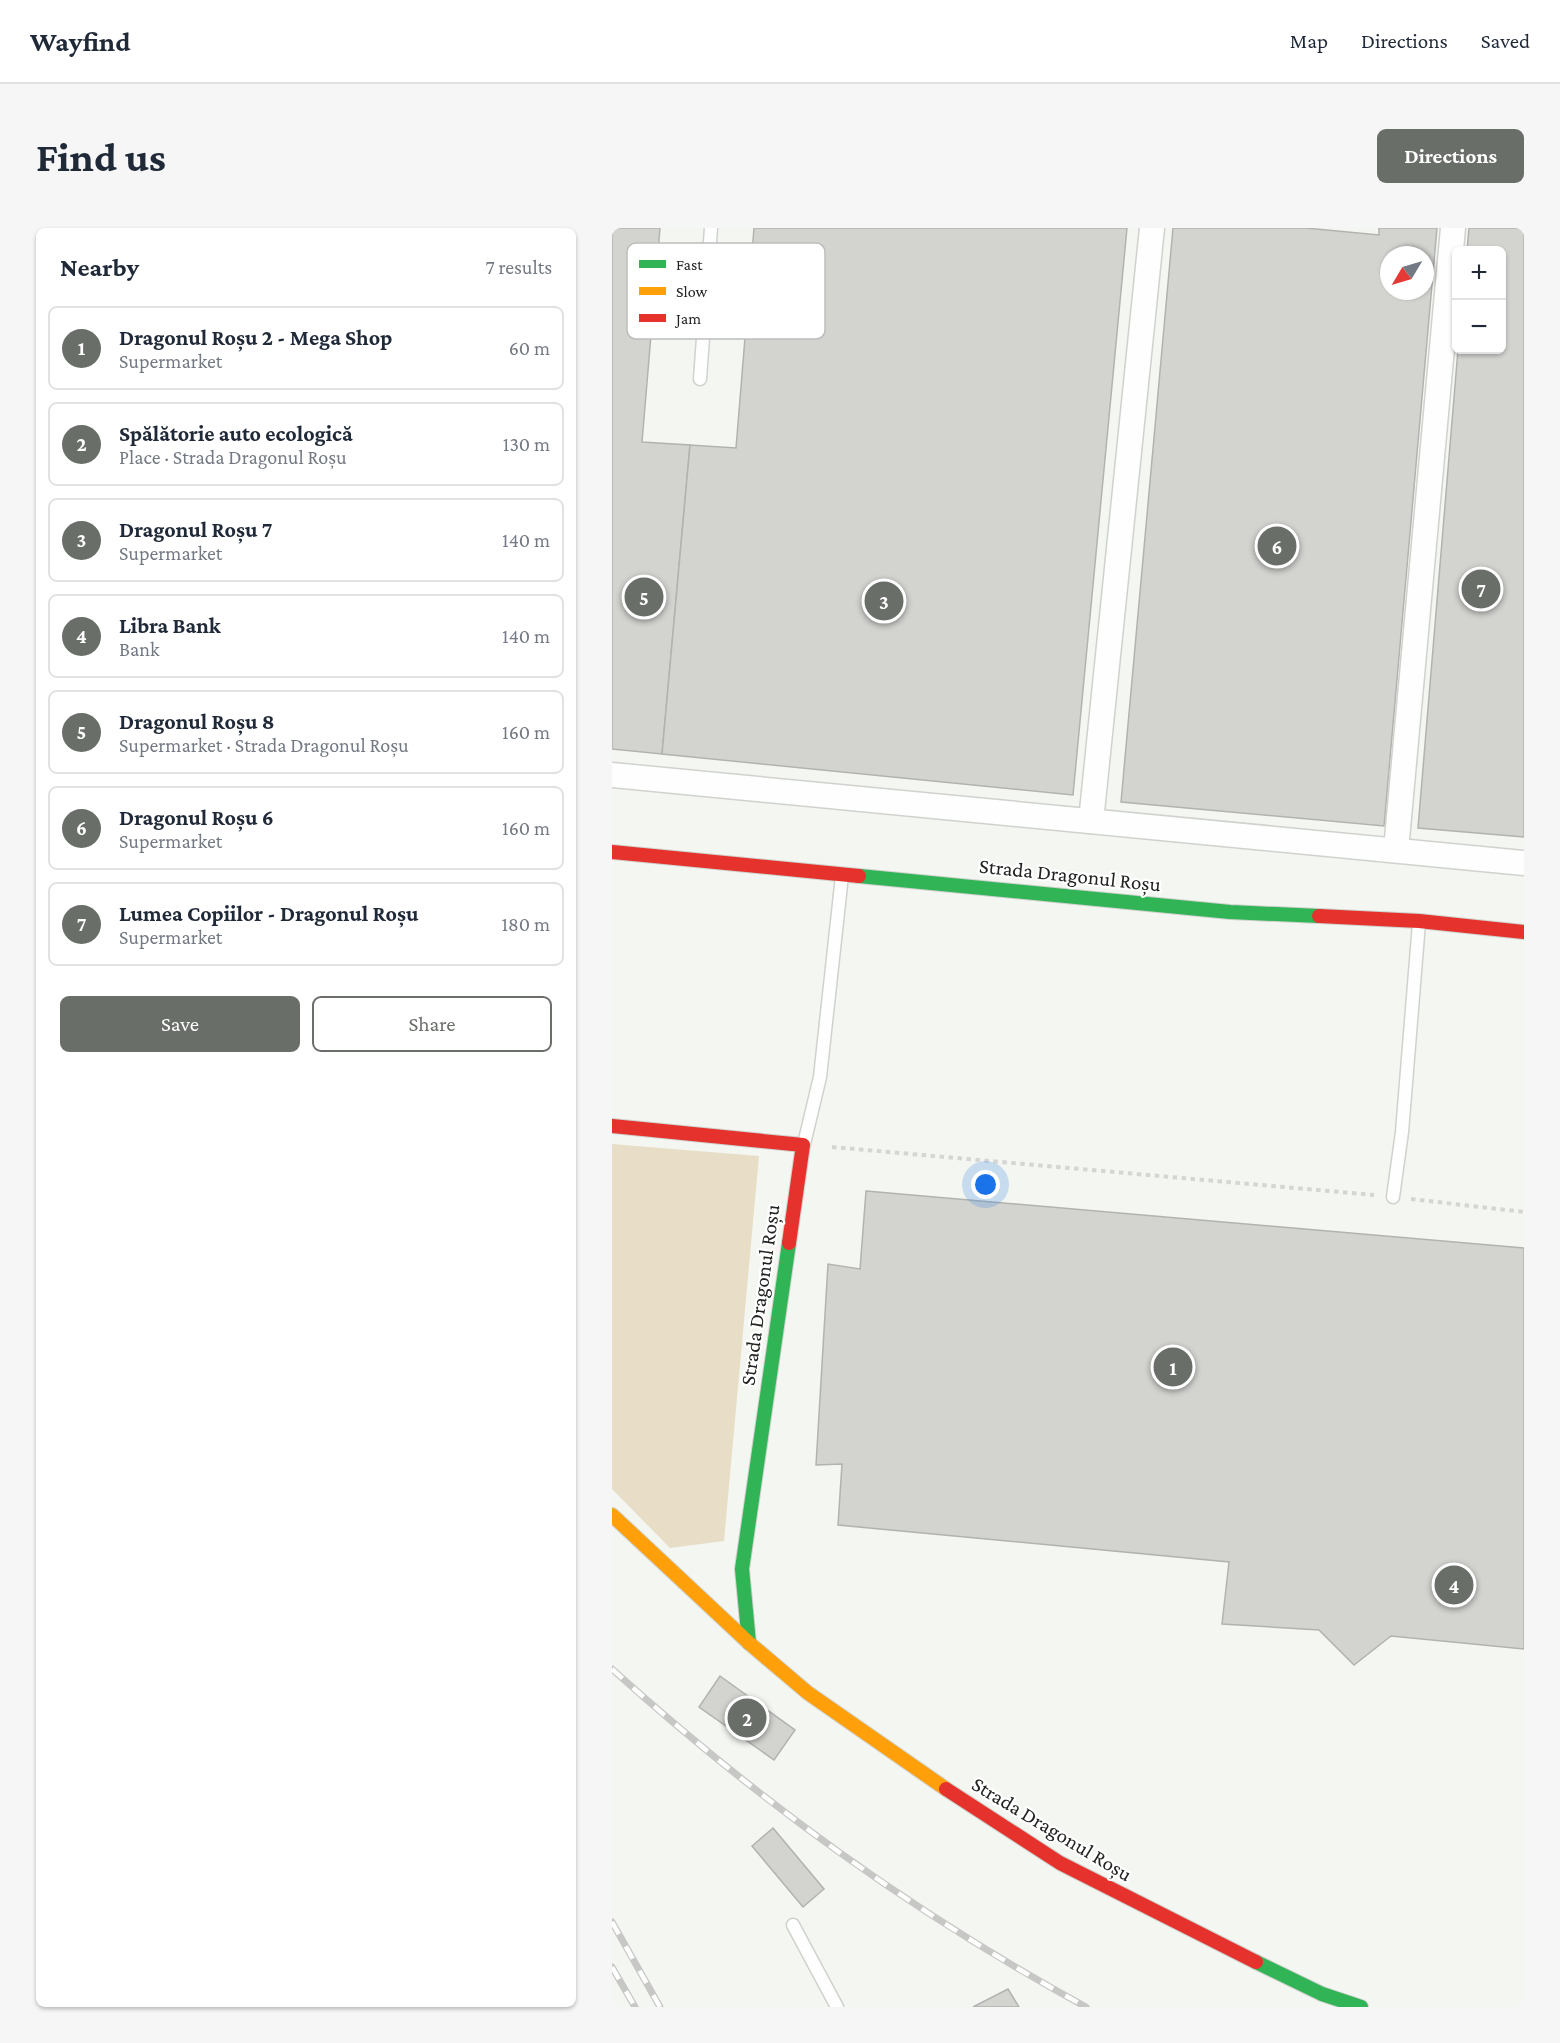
<!DOCTYPE html>
<meta charset="utf-8">
<style>
:root{--surface:#fff;--page:#f6f6f7;--text:#1f2937;--muted:#747a83;--line:#e0e1e3;--accent:#6a6e69}
body{margin:0;font-family:"Crimson Pro",serif;background:var(--page);color:var(--text)}
.controls{position:absolute;right:18px;top:18px;display:grid;overflow:hidden;border-radius:9px;box-shadow:0 2px 4px #0004}
.controls button{width:54px;height:54px;display:grid;place-items:center;padding:0;border:0;border-bottom:2px solid var(--line);background:var(--surface);color:var(--text);font:30px sans-serif}
.compass{position:absolute;left:768px;top:18px;width:54px;height:54px;border-radius:50%;background:var(--surface);box-shadow:0 2px 4px #0004;rotate:232deg}
.you{position:absolute;left:374px;top:957px;width:21px;height:21px;margin:-15px;border:4px solid #fff;border-radius:50%;background:#1a73e8;box-shadow:0 0 0 9px #1a73e833}
.badge{display:grid;place-items:center;width:39px;height:39px;border-radius:50%;background:var(--accent);color:#fff;font-size:20px;font-weight:700}
.pin{position:absolute;translate:-50% -50%;border:3px solid #fff;box-shadow:0 2px 6px #0006}
.list{margin:0;padding:0;list-style:none}
h2{display:flex;justify-content:space-between;align-items:center;height:78px;margin:0;padding:0 24px;font-size:26px}
h2 small{font-size:20px;font-weight:400;color:var(--muted)}
.list li{display:grid;grid-template-columns:39px 1fr auto;gap:18px;align-items:center;box-sizing:border-box;height:84px;margin:0 12px 12px;padding:0 12px;border:2px solid var(--line);border-radius:9px}
.list b{display:block;font-size:22px;white-space:nowrap}
.list p{margin:0;font-size:20px;white-space:nowrap;color:var(--muted)}
.list em{font-size:20px;font-style:normal;color:var(--muted)}
.actions{display:flex;gap:12px;padding:18px 24px}
.actions a{flex:1;padding:14px 0;border:2px solid var(--accent);border-radius:9px;text-align:center;font-size:21px;color:var(--accent)}
.actions .main{background:var(--accent);color:#fff}
.map{position:relative;flex:none;width:912px;height:1779px;overflow:hidden;border-radius:9px}
header{display:flex;align-items:center;gap:36px;box-sizing:border-box;height:84px;padding:0 30px;background:var(--surface);border-bottom:2px solid var(--line)}
header strong{font-size:28px}
nav{display:flex;gap:33px;margin-inline-start:auto;font-size:21px}
.intro{display:flex;align-items:center;justify-content:space-between;box-sizing:border-box;height:144px;padding:0 36px}
h1{margin:0;font-size:42px}
.button{padding:15px 27px;border-radius:9px;background:var(--accent);color:#fff;font-size:21px;font-weight:700}
main{display:flex;gap:36px;padding:0 36px}
aside{flex:1;background:var(--surface);border-radius:9px;box-shadow:0 2px 4px #0004}
.map>svg:first-child{display:block}
</style>
<header>
<strong>Wayfind</strong>
<nav><a>Map</a><a>Directions</a><a>Saved</a></nav>
</header>
<div class="intro"><h1>Find us</h1><a class="button">Directions</a></div>
<main>
<aside>
<h2>Nearby<small>7 results</small></h2>
<ul class="list">
<li><span class="badge">1</span><div><b>Dragonul Roșu 2 - Mega Shop</b><p>Supermarket</p></div><em>60 m</em></li>
<li><span class="badge">2</span><div><b>Spălătorie auto ecologică</b><p>Place · Strada Dragonul Roșu</p></div><em>130 m</em></li>
<li><span class="badge">3</span><div><b>Dragonul Roșu 7</b><p>Supermarket</p></div><em>140 m</em></li>
<li><span class="badge">4</span><div><b>Libra Bank</b><p>Bank</p></div><em>140 m</em></li>
<li><span class="badge">5</span><div><b>Dragonul Roșu 8</b><p>Supermarket · Strada Dragonul Roșu</p></div><em>160 m</em></li>
<li><span class="badge">6</span><div><b>Dragonul Roșu 6</b><p>Supermarket</p></div><em>160 m</em></li>
<li><span class="badge">7</span><div><b>Lumea Copiilor - Dragonul Roșu</b><p>Supermarket</p></div><em>180 m</em></li>
</ul>
<div class="actions"><a class="main">Save</a><a>Share</a></div>
</aside>
<div class="map">
<svg width="912" height="1779" viewBox="0 0 912 1779">
<rect width="100%" height="100%" fill="#f3f6f1"/>
<polygon fill="#e8dec7" points="0,916 147,928 112,1313 58,1320 0,1261"/>
<g fill="#d3d4d0" stroke="#b2b3b0" stroke-width="1.5" fill-rule="evenodd">
<polygon points="0,0 48,0 30,214 78,217 50,526 0,521"/>
<polygon points="142,0 515,0 461,567 50,526 78,217 124,220"/>
<path d="M561,0h133l73,7v-7h58l-53,598 -263,-24zM777,27h36v36h-36z"/>
<polygon points="857,0 912,0 912,609 806,600 846,122 890,122 890,22 855,22"/>
<polygon points="254,963 912,1020 912,1421 779,1408 742,1437 707,1402 610,1396 617,1334 226,1297 230,1236 204,1237 216,1036 248,1041"/>
<polygon points="108,1448 183,1502 162,1532 87,1479"/>
<polygon points="161,1600 212,1661 191,1679 140,1618"/>
<polygon points="396,1761 407,1779 361,1779"/>
</g>
<g fill="none" stroke-linecap="round" stroke-linejoin="round">
<defs>
<g id="lane">
<polyline points="88,151 99,0"/>
<polyline points="192,916 208,849 230,648"/>
<polyline points="781,969 790,904 807,695"/>
<polyline points="181,1697 225,1779"/>
</g>
<g id="street">
<polyline points="0,547 912,635"/>
<polyline points="479,593 540,0"/>
<polyline points="784,622 841,0"/>
</g>
<g id="fast">
<polyline points="247,648 618,684 707,688"/>
<polyline points="137,1415 130,1341 177,1015"/>
<polyline points="644,1734 710,1766 749,1779"/>
</g>
<polyline id="slow" points="0,1287 137,1415 196,1465 334,1561"/>
<g id="jam">
<polyline points="0,624 247,648"/>
<polyline points="707,688 807,693 912,704"/>
<polyline points="0,898 191,917 177,1015"/>
<polyline points="334,1561 448,1635 644,1734"/>
</g>
</defs>
<use href="#lane" stroke="#cfd2cd" stroke-width="15"/>
<use href="#street" stroke="#cfd2cd" stroke-width="27"/>
<use href="#fast" stroke="#cfd2cd" stroke-width="16"/>
<use href="#slow" stroke="#cfd2cd" stroke-width="16"/>
<use href="#jam" stroke="#cfd2cd" stroke-width="16"/>
<g stroke="#d5d6d4" stroke-width="4" stroke-dasharray="4.5 4.5" stroke-linecap="butt">
<polyline points="220,919 762,967"/>
<polyline points="799,971 912,984"/>
</g>
<use href="#lane" stroke="#fdfefd" stroke-width="12"/>
<use href="#street" stroke="#fdfefd" stroke-width="24"/>
<use href="#fast" stroke="#30b455" stroke-width="14"/>
<use href="#slow" stroke="#ff9f0a" stroke-width="14"/>
<use href="#jam" stroke="#e5322d" stroke-width="14"/>
<defs>
<g id="rail">
<path d="M0,1441c148,133 300,243 474,338"/>
<polyline points="0,1694 48,1779"/>
<polyline points="0,1739 23,1779"/>
</g>
</defs>
<use href="#rail" stroke="#c7c8c6" stroke-width="7"/>
<use href="#rail" stroke="#fff" stroke-width="4.5" stroke-dasharray="14" stroke-linecap="butt"/>
</g>
<g text-anchor="middle" dominant-baseline="central" stroke-width="4.5" stroke-linejoin="round" paint-order="stroke">
<g font-size="21" fill="#212420" stroke="#fff">
<text transform="translate(458 647) rotate(6)">Strada Dragonul Roșu</text>
<text transform="translate(148 1067) rotate(-82)">Strada Dragonul Roșu</text>
<text transform="translate(440 1601) rotate(31)">Strada Dragonul Roșu</text>
</g>
</g>
<rect x="15" y="15" width="198" height="96" rx="9" fill="#fff" stroke="#bcbdbc" stroke-width="1.5"/>
<rect x="27" y="32" width="27" height="8" fill="#30b455"/>
<rect x="27" y="59" width="27" height="8" fill="#ff9f0a"/>
<rect x="27" y="86" width="27" height="8" fill="#e5322d"/>
<g font-size="16" fill="#212420">
<text x="64" y="42">Fast</text>
<text x="64" y="69">Slow</text>
<text x="64" y="96">Jam</text>
</g>
</svg>
<div class="controls">
<button>+</button>
<button>−</button>
</div>
<svg class="compass" viewBox="-18 -18 36 36"><path d="M0-13l5 13h-10z" fill="#e53935"/><path d="M0 13l5-13h-10z" fill="#747a83"/></svg>
<div class="you"></div>
<div class="pin badge" style="left:561px;top:1139px">1</div>
<div class="pin badge" style="left:135px;top:1490px">2</div>
<div class="pin badge" style="left:272px;top:373px">3</div>
<div class="pin badge" style="left:842px;top:1357px">4</div>
<div class="pin badge" style="left:32px;top:369px">5</div>
<div class="pin badge" style="left:665px;top:318px">6</div>
<div class="pin badge" style="left:869px;top:361px">7</div>
</div>
</main>
